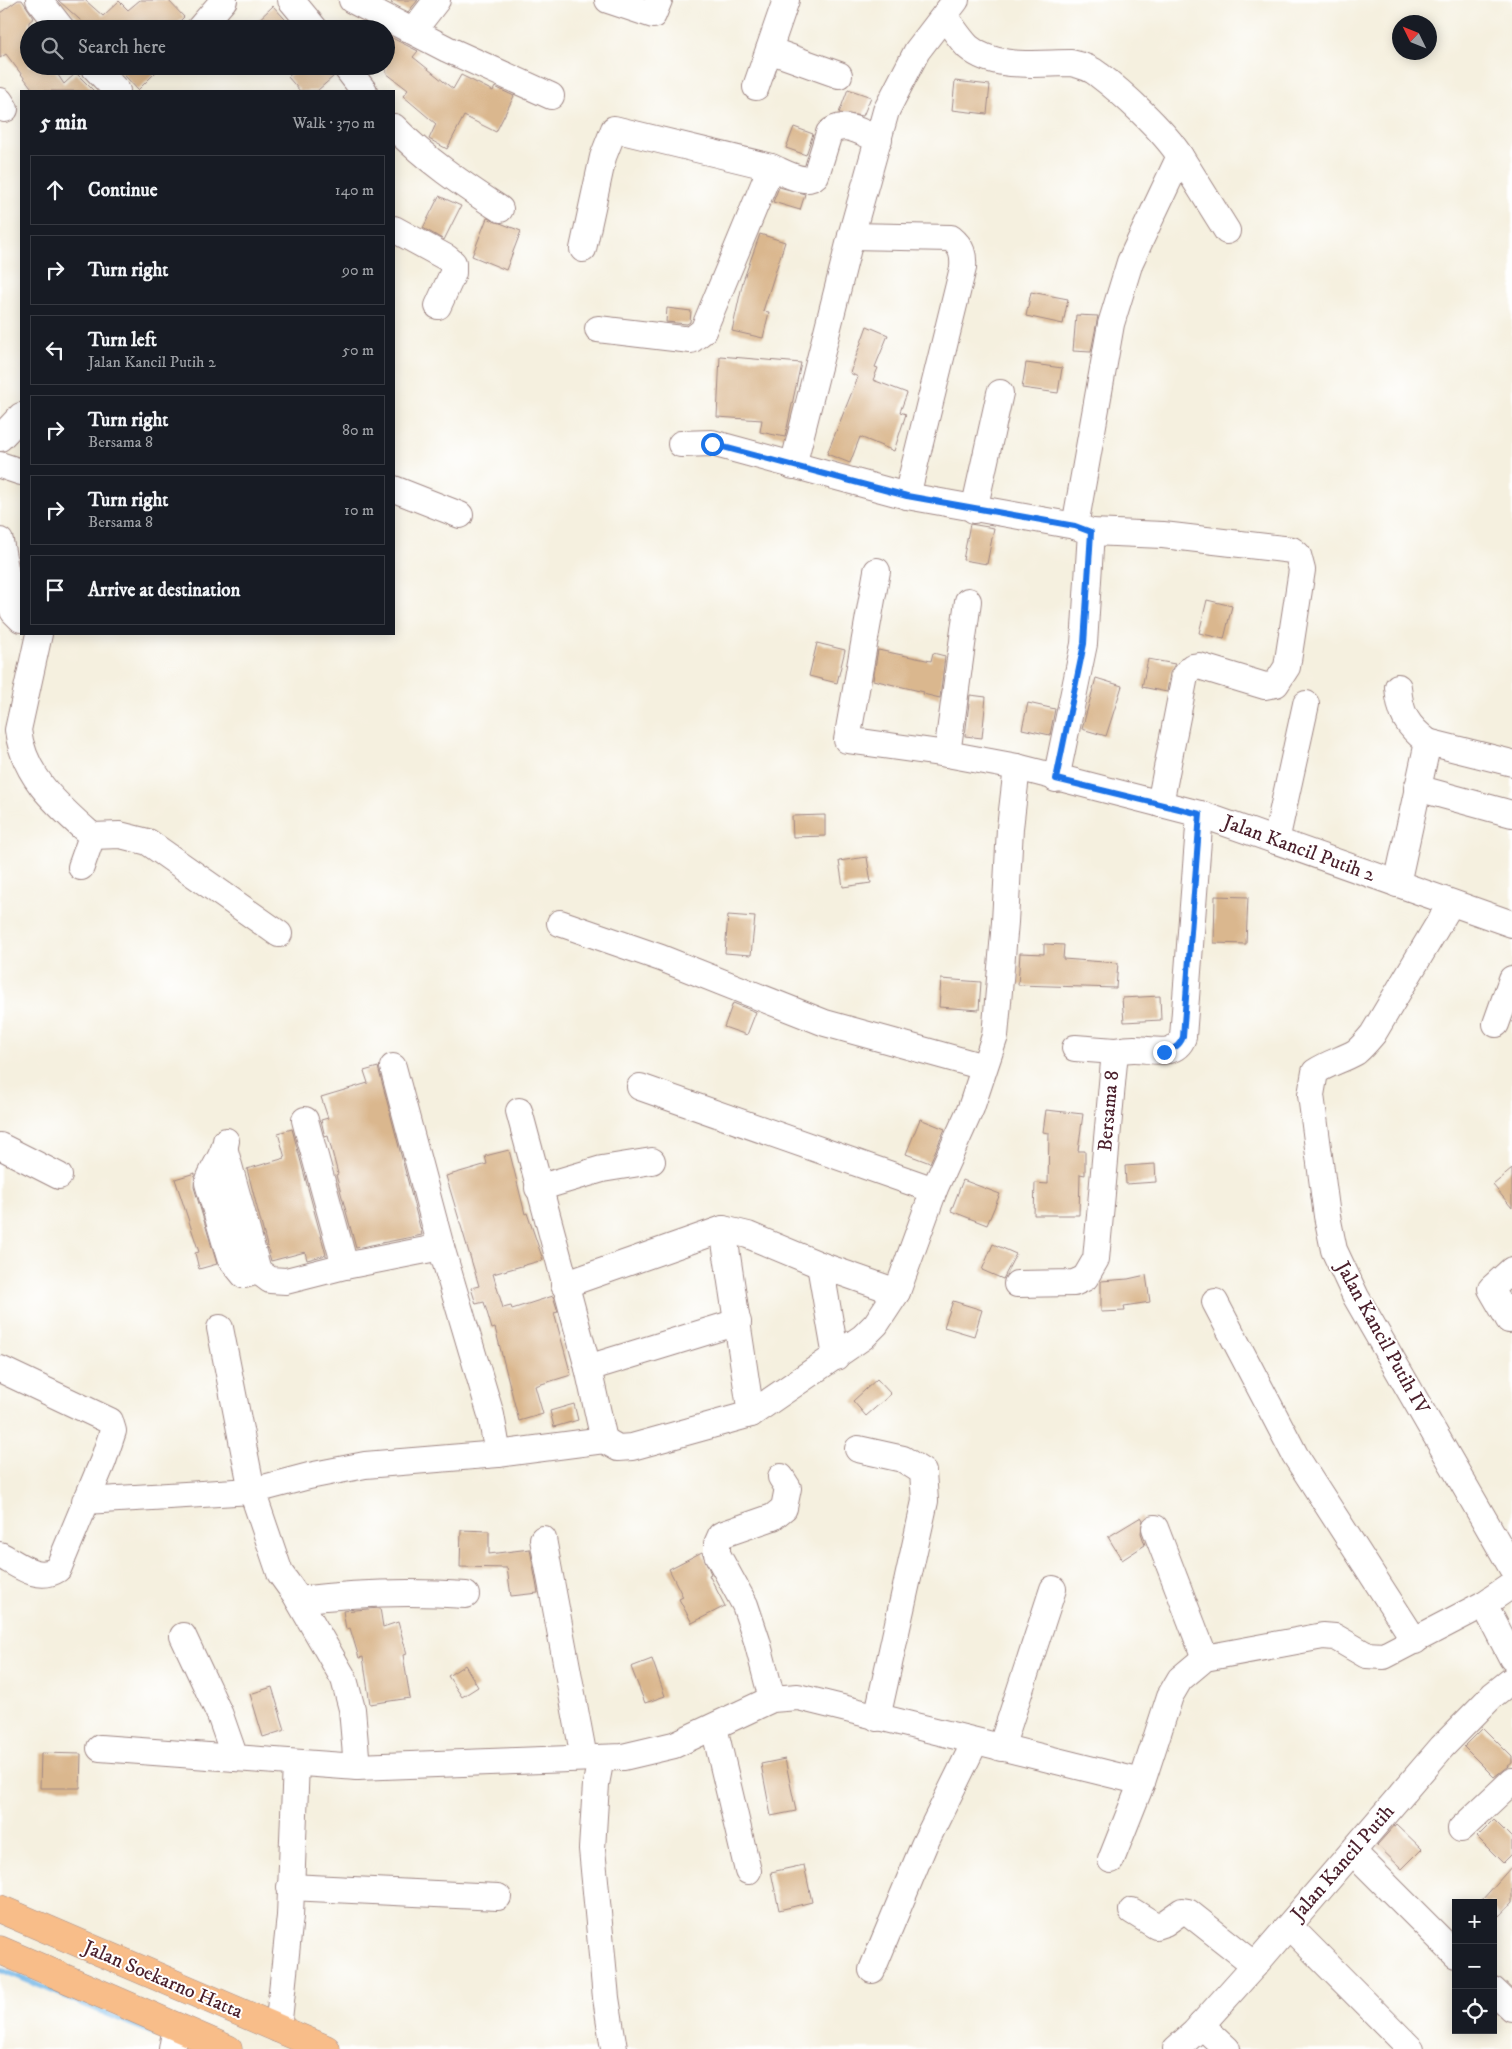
<!DOCTYPE html>
<meta charset="utf-8">
<style>
:root{--surface:#171b24;--page:#242831;--text:#f1f3f6;--muted:#9ea1a6;--line:#363941}
body{margin:0;font-family:"IM FELL DW Pica",serif;background:var(--page);color:var(--text)}
.controls{position:absolute;right:15px;bottom:15px;display:grid;overflow:hidden;border-radius:0px;box-shadow:0 2px 12px #0003}
.controls button{width:45px;height:45px;display:grid;place-items:center;padding:0;border:0;border-bottom:1px solid var(--line);background:var(--surface);color:var(--text);font:25px sans-serif}
.compass{position:absolute;left:1392px;top:15px;width:45px;height:45px;border-radius:50%;background:var(--surface);box-shadow:0 2px 12px #0003;rotate:313deg}
.stop{position:absolute;width:15px;height:15px;margin:-11px;border:4px solid #1a73e8;border-radius:50%;background:#fff}
.stop.end{background:#1a73e8;border-color:#fff;box-shadow:0 1px 5px #0008}
.list{margin:0;padding:0;list-style:none}
h2{display:flex;justify-content:space-between;align-items:center;height:65px;margin:0;padding:0 20px;font-size:21px}
h2 small{font-size:16px;font-weight:400;color:var(--muted)}
.list li{display:grid;grid-template-columns:32px 1fr auto;gap:15px;align-items:center;box-sizing:border-box;height:70px;margin:0 10px 10px;padding:0 10px;border:1px solid var(--line);border-radius:0px}
.list b{display:block;font-size:19px;white-space:nowrap}
.list p{margin:0;font-size:16px;white-space:nowrap;color:var(--muted)}
.list em{font-size:16px;font-style:normal;color:var(--muted)}
.icon{flex:none;width:28px;height:28px;fill:none;stroke:currentColor;stroke-width:2;stroke-linecap:round;stroke-linejoin:round}
.map{position:relative;flex:none;width:1512px;height:2049px;overflow:hidden}
.search{position:absolute;background:var(--surface);box-shadow:0 2px 12px #0003;left:20px;top:20px;width:375px;height:55px;display:flex;align-items:center;gap:12px;box-sizing:border-box;padding:0 18px;border-radius:28px;color:var(--muted);font-size:19px}
.panel{position:absolute;background:var(--surface);box-shadow:0 2px 12px #0003;left:20px;top:90px;width:375px;height:545px;border-radius:0px}
.map>svg:first-child{display:block}
</style>
<div class="map">
<svg width="1512" height="2049" viewBox="0 0 1512 2049">
<rect width="100%" height="100%" fill="#fff"/>
<filter id="ink" filterUnits="userSpaceOnUse"><feTurbulence type="fractalNoise" baseFrequency=".02" numOctaves="2"/><feDisplacementMap in="SourceGraphic" scale="10" xChannelSelector="R" yChannelSelector="G"/><feConvolveMatrix kernelMatrix="1 2 1 2 8 2 1 2 1" color-interpolation-filters="sRGB"/></filter>
<filter id="wash" filterUnits="userSpaceOnUse"><feTurbulence type="fractalNoise" baseFrequency=".0096" numOctaves="4" result="noise"/><feDisplacementMap in="SourceGraphic" scale="20" xChannelSelector="R" yChannelSelector="G"/><feGaussianBlur stdDeviation="1.12" result="paint"/><feColorMatrix in="noise" values="0 0 0 0 0 0 0 0 0 0 0 0 0 0 0 0 0 1.4 0 .05"/><feComposite in="paint" operator="in"/></filter>
<g filter="url(#wash)">
<rect width="100%" height="100%" fill="#f5f0df"/>
<g fill="none" stroke-linecap="round" stroke-linejoin="round">
<polyline stroke="#6eb4e5" stroke-width="5.5" points="0,1969 167,2039"/>
</g>
<g id="blocks">
<g fill="#dab78e">
<polygon points="18,0 22,0 34,18 29,22 29,66 52,66 64,84 76,73 94,91 34,91 6,54 0,58 0,13"/>
<polygon points="58,0 85,0 103,16 119,1 128,10 140,0 168,0 184,17 172,29 90,29"/>
<polygon points="394,0 418,0 408,12 391,3"/>
<polygon points="273,6 294,29 249,29"/>
<polygon points="386,35 418,51 413,57 453,89 461,75 493,91 495,87 514,96 496,132 464,116 447,149 429,139 436,124 403,96 408,90 386,73"/>
<polygon points="116,66 162,66 138,90"/>
<polygon points="300,66 328,66 334,76 317,91 300,91 288,77"/>
<polygon points="955,81 990,85 987,114 952,110"/>
<polygon points="848,89 871,97 863,116 839,113"/>
<polygon points="794,127 813,134 806,155 786,148"/>
<polygon points="779,187 805,194 800,210 773,202"/>
<polygon points="439,196 461,206 444,240 423,228"/>
<polygon points="487,218 521,231 506,270 472,256"/>
<polygon points="760,234 785,242 763,311 769,312 763,338 732,331 743,281"/>
<polygon points="1031,292 1068,299 1063,324 1026,316"/>
<polygon points="667,308 691,311 690,322 687,324 666,322"/>
<polygon points="1076,315 1098,316 1091,352 1073,351"/>
<polygon points="867,326 888,335 875,367 878,368 873,380 907,393 900,412 906,414 894,451 860,437 850,463 827,454 858,377 850,373"/>
<polygon points="720,356 801,363 785,437 760,432 762,420 717,417"/>
<polygon points="1026,363 1062,368 1058,393 1022,388"/>
<polygon points="970,524 994,528 987,564 963,560"/>
<polygon points="1207,600 1232,606 1224,639 1199,633"/>
<polygon points="817,643 845,650 837,683 809,676"/>
<polygon points="878,650 931,661 933,653 945,656 940,698 923,694 924,692 873,680"/>
<polygon points="1148,659 1175,664 1170,673 1167,692 1142,687"/>
<polygon points="1096,678 1122,686 1106,736 1082,729"/>
<polygon points="970,695 986,697 982,738 965,736"/>
<polygon points="1028,703 1055,709 1050,735 1022,729"/>
<polygon points="825,815 825,836 793,837 792,816"/>
<polygon points="867,857 871,883 843,887 839,861"/>
<polygon points="1215,896 1248,897 1246,944 1214,943"/>
<polygon points="728,915 755,917 751,955 725,953"/>
<polygon points="1044,944 1064,945 1063,959 1118,963 1116,988 1018,985 1020,953 1044,954"/>
<polygon points="941,979 981,982 979,1010 939,1007"/>
<polygon points="1160,996 1161,1020 1124,1022 1122,998"/>
<polygon points="733,1003 756,1012 747,1035 724,1027"/>
<polygon points="378,1067 422,1235 356,1248 336,1175 338,1174 328,1136 325,1137 321,1120 328,1118 321,1097 368,1083 364,1071"/>
<polygon points="1046,1110 1083,1114 1078,1151 1085,1151 1085,1175 1080,1174 1079,1215 1034,1215 1035,1183 1048,1184 1049,1133 1043,1132"/>
<polygon points="920,1119 945,1129 930,1163 906,1154"/>
<polygon points="292,1129 326,1255 307,1260 305,1252 271,1261 247,1169 285,1158 278,1133"/>
<polygon points="509,1150 525,1214 527,1213 543,1260 493,1274 503,1308 511,1306 512,1309 553,1296 558,1312 554,1313 571,1375 535,1386 543,1414 519,1421 495,1328 492,1329 484,1302 476,1304 471,1288 479,1286 446,1176 487,1164 485,1156"/>
<polygon points="1155,1164 1156,1182 1126,1184 1125,1166"/>
<polygon points="1512,1169 1512,1208 1493,1185"/>
<polygon points="195,1173 194,1187 217,1264 199,1269 195,1253 199,1252 175,1179"/>
<polygon points="963,1180 1000,1194 987,1225 951,1211"/>
<polygon points="993,1244 1016,1254 1003,1279 982,1270"/>
<polygon points="1146,1275 1150,1302 1124,1306 1125,1311 1101,1312 1101,1281 1128,1279"/>
<polygon points="953,1301 982,1310 974,1336 944,1327"/>
<polygon points="877,1379 891,1394 866,1416 853,1401"/>
<polygon points="574,1404 578,1420 554,1427 550,1411"/>
<polygon points="1141,1517 1143,1520 1141,1533 1145,1545 1122,1560 1108,1537"/>
<polygon points="461,1530 489,1531 489,1554 530,1549 538,1593 511,1596 507,1568 460,1567"/>
<polygon points="702,1552 711,1574 709,1575 725,1606 692,1623 679,1599 683,1597 669,1569"/>
<polygon points="380,1608 383,1627 398,1622 407,1654 403,1655 410,1698 370,1704 363,1657 359,1658 350,1628 346,1629 343,1611"/>
<polygon points="652,1659 665,1696 645,1703 631,1667"/>
<polygon points="465,1665 478,1687 462,1697 448,1676"/>
<polygon points="272,1687 285,1730 263,1737 250,1694"/>
<polygon points="1483,1728 1512,1757 1512,1763 1494,1777 1464,1747"/>
<polygon points="41,1753 81,1754 80,1788 40,1788"/>
<polygon points="785,1759 796,1811 771,1816 761,1764"/>
<polygon points="1494,1820 1512,1838 1512,1854 1503,1863 1477,1837"/>
<polygon points="1396,1824 1422,1849 1402,1869 1377,1845"/>
<polygon points="804,1865 812,1902 779,1910 771,1872"/>
<polygon points="1512,1866 1512,1903 1500,1916 1493,1910 1493,1903 1485,1903 1482,1900"/>
</g>
</g>
</g>
<g filter="url(#ink)">
<use href="#blocks" fill-opacity="0" stroke="#a08885" stroke-width="1"/>
<g fill="none" stroke-linecap="round" stroke-linejoin="round">
<defs>
<g id="minor">
<polyline points="39,0 62,29"/>
<polyline points="291,0 315,29"/>
<polyline points="352,0 447,49 551,96"/>
<polyline points="608,0 653,15 659,0"/>
<path d="M944,16c8,10 15,22 24,31 27,23 70,16 103,16 10,2 20,5 28,12 24,18 65,56 81,81l-50,106 -19,62 -36,202 16,6 -7,112 -28,135"/>
<polyline points="199,29 224,0"/>
<polyline points="413,31 437,0"/>
<polyline points="769,50 839,75"/>
<polyline points="93,66 117,91"/>
<polyline points="345,66 364,91"/>
<polyline points="756,87 786,0"/>
<polyline points="0,101 5,109"/>
<path d="M394,127c32,33 68,57 106,82"/>
<polyline points="1180,156 1227,231"/>
<polyline points="394,229 447,258 453,263 453,273 438,306"/>
<path d="M851,236l100,2c11,9 13,17 12,30l-56,228"/>
<polyline points="583,249 603,157 614,129 771,167"/>
<path d="M598,329l93,11 12,-9 68,-164c13,5 34,19 45,8l13,-42c14,-14 34,1 50,6"/>
<polyline points="0,438 21,416"/>
<polyline points="681,444 712,443 907,496 1075,526"/>
<polyline points="0,465 21,472"/>
<polyline points="793,466 851,236 886,111 917,51 956,0"/>
<polyline points="394,489 460,515"/>
<polyline points="974,510 1000,393"/>
<polyline points="1091,532 1163,535 1292,550 1298,555 1302,570 1287,667 1276,684 1265,686 1199,666 1192,667 1185,676 1160,804"/>
<polyline points="0,541 13,611 21,619"/>
<polyline points="877,571 847,740 947,754 1017,767 1200,814 1512,924"/>
<path d="M39,634l-21,96c6,48 41,76 74,106l28,-1 28,7 131,92"/>
<path d="M1398,687c2,27 9,39 30,55"/>
<polyline points="947,754 968,601"/>
<polyline points="1417,788 1512,814"/>
<polyline points="1276,841 1306,704"/>
<polyline points="81,867 92,836"/>
<polyline points="1397,884 1428,742 1512,763"/>
<path d="M1451,903l-78,131c-5,6 -11,13 -17,18 -14,8 -28,11 -41,20l-4,23 16,121 7,34 22,47 156,271"/>
<polyline points="560,923 661,958 825,1023 984,1067"/>
<polyline points="1496,1024 1512,979"/>
<polyline points="1075,1048 1115,1051"/>
<polyline points="393,1067 441,1247 491,1415 498,1454 604,1440 618,1448 632,1447 751,1414 863,1337 876,1324 897,1292 934,1190 971,1108 995,1036 1005,922 1010,828 1017,767"/>
<polyline points="640,1087 934,1190"/>
<polyline points="519,1111 588,1368 604,1440"/>
<polyline points="305,1120 345,1266"/>
<path d="M226,1141c-2,16 -14,27 -18,42l22,75 14,17 14,-4"/>
<polyline points="0,1146 59,1176"/>
<polyline points="225,1151 258,1271 270,1280 286,1281 345,1266 441,1247"/>
<polyline points="538,1188 602,1169 652,1161"/>
<polyline points="723,1229 751,1414"/>
<polyline points="820,1265 836,1357"/>
<path d="M1017,1284l57,-1 11,-5 11,-19 19,-208c6,-1 13,-2 19,-2 18,0 41,9 49,-12l17,-223"/>
<polyline points="564,1285 723,1229 748,1235 820,1265 897,1292"/>
<polyline points="1215,1302 1295,1455 1415,1641"/>
<polyline points="1509,1320 1491,1289 1512,1270"/>
<polyline points="220,1328 252,1491 280,1573 295,1594 344,1679 352,1709 357,1767"/>
<polyline points="588,1368 738,1322"/>
<path d="M0,1369l110,52 3,10 -10,30 -45,108c-20,13 -39,-4 -58,-14"/>
<polyline points="858,1449 903,1459 923,1472 925,1501 877,1718"/>
<polyline points="85,1501 252,1491 309,1476 365,1465 498,1454"/>
<polyline points="1155,1528 1205,1658"/>
<polyline points="543,1539 584,1758"/>
<polyline points="1512,1585 1484,1604 1512,1658"/>
<path d="M299,1600c55,-7 111,-9 167,-5"/>
<polyline points="183,1636 220,1715 235,1758 357,1767 623,1757 674,1745 772,1699 798,1697 1142,1782"/>
<polyline points="772,1699 757,1641 745,1605 717,1554 717,1544 721,1535 773,1517 784,1508 788,1488 781,1477"/>
<polyline points="714,1727 748,1871"/>
<polyline points="100,1748 235,1758"/>
<polyline points="1001,1748 1053,1589"/>
<polyline points="601,1758 596,1784 592,1849 606,1998 614,2049"/>
<polyline points="1461,1829 1512,1781"/>
<polyline points="1353,1852 1456,1955"/>
<polyline points="1111,1860 1142,1782 1170,1696 1180,1679 1205,1658 1323,1636 1335,1637 1366,1655 1384,1656 1484,1604"/>
<polyline points="290,1887 498,1897"/>
<polyline points="1132,1911 1156,1926 1165,1923 1182,1911 1188,1912 1255,1965"/>
<polyline points="1289,1926 1411,2049"/>
<polyline points="872,1970 924,1845 975,1742"/>
<polyline points="1493,1990 1512,2008"/>
<polyline points="1201,2025 1227,2049"/>
<polyline points="278,2029 290,1916 296,1763"/>
<polyline points="172,2049 176,2027"/>
<polyline points="1176,2049 1194,2033 1255,1965 1442,1747 1493,1695 1512,1680"/>
</g>
<g id="highway">
<polyline points="0,1909 326,2049"/>
<polyline points="0,1950 228,2049"/>
</g>
</defs>
<use href="#minor" stroke="#a08885" stroke-width="28"/>
<use href="#highway" stroke="#a08885" stroke-width="29"/>
<use href="#minor" stroke="#fff" stroke-width="26"/>
<use href="#highway" stroke="#f8bd89" stroke-width="28"/>
</g>
</g>
<g fill="none" stroke-linecap="round" stroke-linejoin="round" filter="url(#ink)">
<path stroke="#1a73e8" stroke-width="6" d="M712,444l195,52 168,30 16,6 -7,112 -28,135 144,35 -17,223c-4,10 -10,12 -19,15"/>
</g>
<g text-anchor="middle" dominant-baseline="central" stroke-width="4" stroke-linejoin="round" paint-order="stroke">
<g font-size="20" fill="#4a1f2b" stroke="#fff">
<text transform="translate(1299 849) rotate(20)">Jalan Kancil Putih 2</text>
<text transform="translate(1109 1111) rotate(-85)">Bersama 8</text>
<text transform="translate(1382 1338) rotate(61)">Jalan Kancil Putih IV</text>
<text transform="translate(1343 1863) rotate(-49)">Jalan Kancil Putih</text>
<text transform="translate(163 1980) rotate(23)">Jalan Soekarno Hatta</text>
</g>
</g>
</svg>
<div class="controls">
<button>+</button>
<button>−</button>
<button><svg class="icon" aria-label="locate" viewBox="0 0 24 24"><circle cx="12" cy="12" r="6"/><path d="M12 2v4M12 18v4M2 12h4M18 12h4"/></svg></button>
</div>
<svg class="compass" viewBox="-18 -18 36 36"><path d="M0-13l5 13h-10z" fill="#e53935"/><path d="M0 13l5-13h-10z" fill="#9ea1a6"/></svg>
<div class="stop" style="left:712px;top:444px"></div>
<div class="stop end" style="left:1164px;top:1052px"></div>
<div class="search"><svg class="icon" aria-label="search" viewBox="0 0 24 24"><circle cx="10" cy="10" r="6"/><path d="M15 15l6 6"/></svg>Search here</div>
<section class="panel">
<h2>5 min<small>Walk · 370 m</small></h2>
<ul class="list">
<li><svg class="icon" aria-label="ahead" viewBox="0 0 24 24"><path d="M12 20V5M6 11l6-6 6 6"/></svg><div><b>Continue</b></div><em>140 m</em></li>
<li><svg class="icon" aria-label="right" viewBox="0 0 24 24"><path d="M7 20v-9h11M14 6l5 5-5 5"/></svg><div><b>Turn right</b></div><em>90 m</em></li>
<li><svg class="icon" aria-label="left" viewBox="0 0 24 24"><path d="M17 20v-9H6M10 6l-5 5 5 5"/></svg><div><b>Turn left</b><p>Jalan Kancil Putih 2</p></div><em>50 m</em></li>
<li><svg class="icon" aria-label="right" viewBox="0 0 24 24"><path d="M7 20v-9h11M14 6l5 5-5 5"/></svg><div><b>Turn right</b><p>Bersama 8</p></div><em>80 m</em></li>
<li><svg class="icon" aria-label="right" viewBox="0 0 24 24"><path d="M7 20v-9h11M14 6l5 5-5 5"/></svg><div><b>Turn right</b><p>Bersama 8</p></div><em>10 m</em></li>
<li><svg class="icon" aria-label="arrive" viewBox="0 0 24 24"><path d="M6 21V4h12l-3 4 3 4H6"/></svg><div><b>Arrive at destination</b></div></li>
</ul>
</section>
</div>
